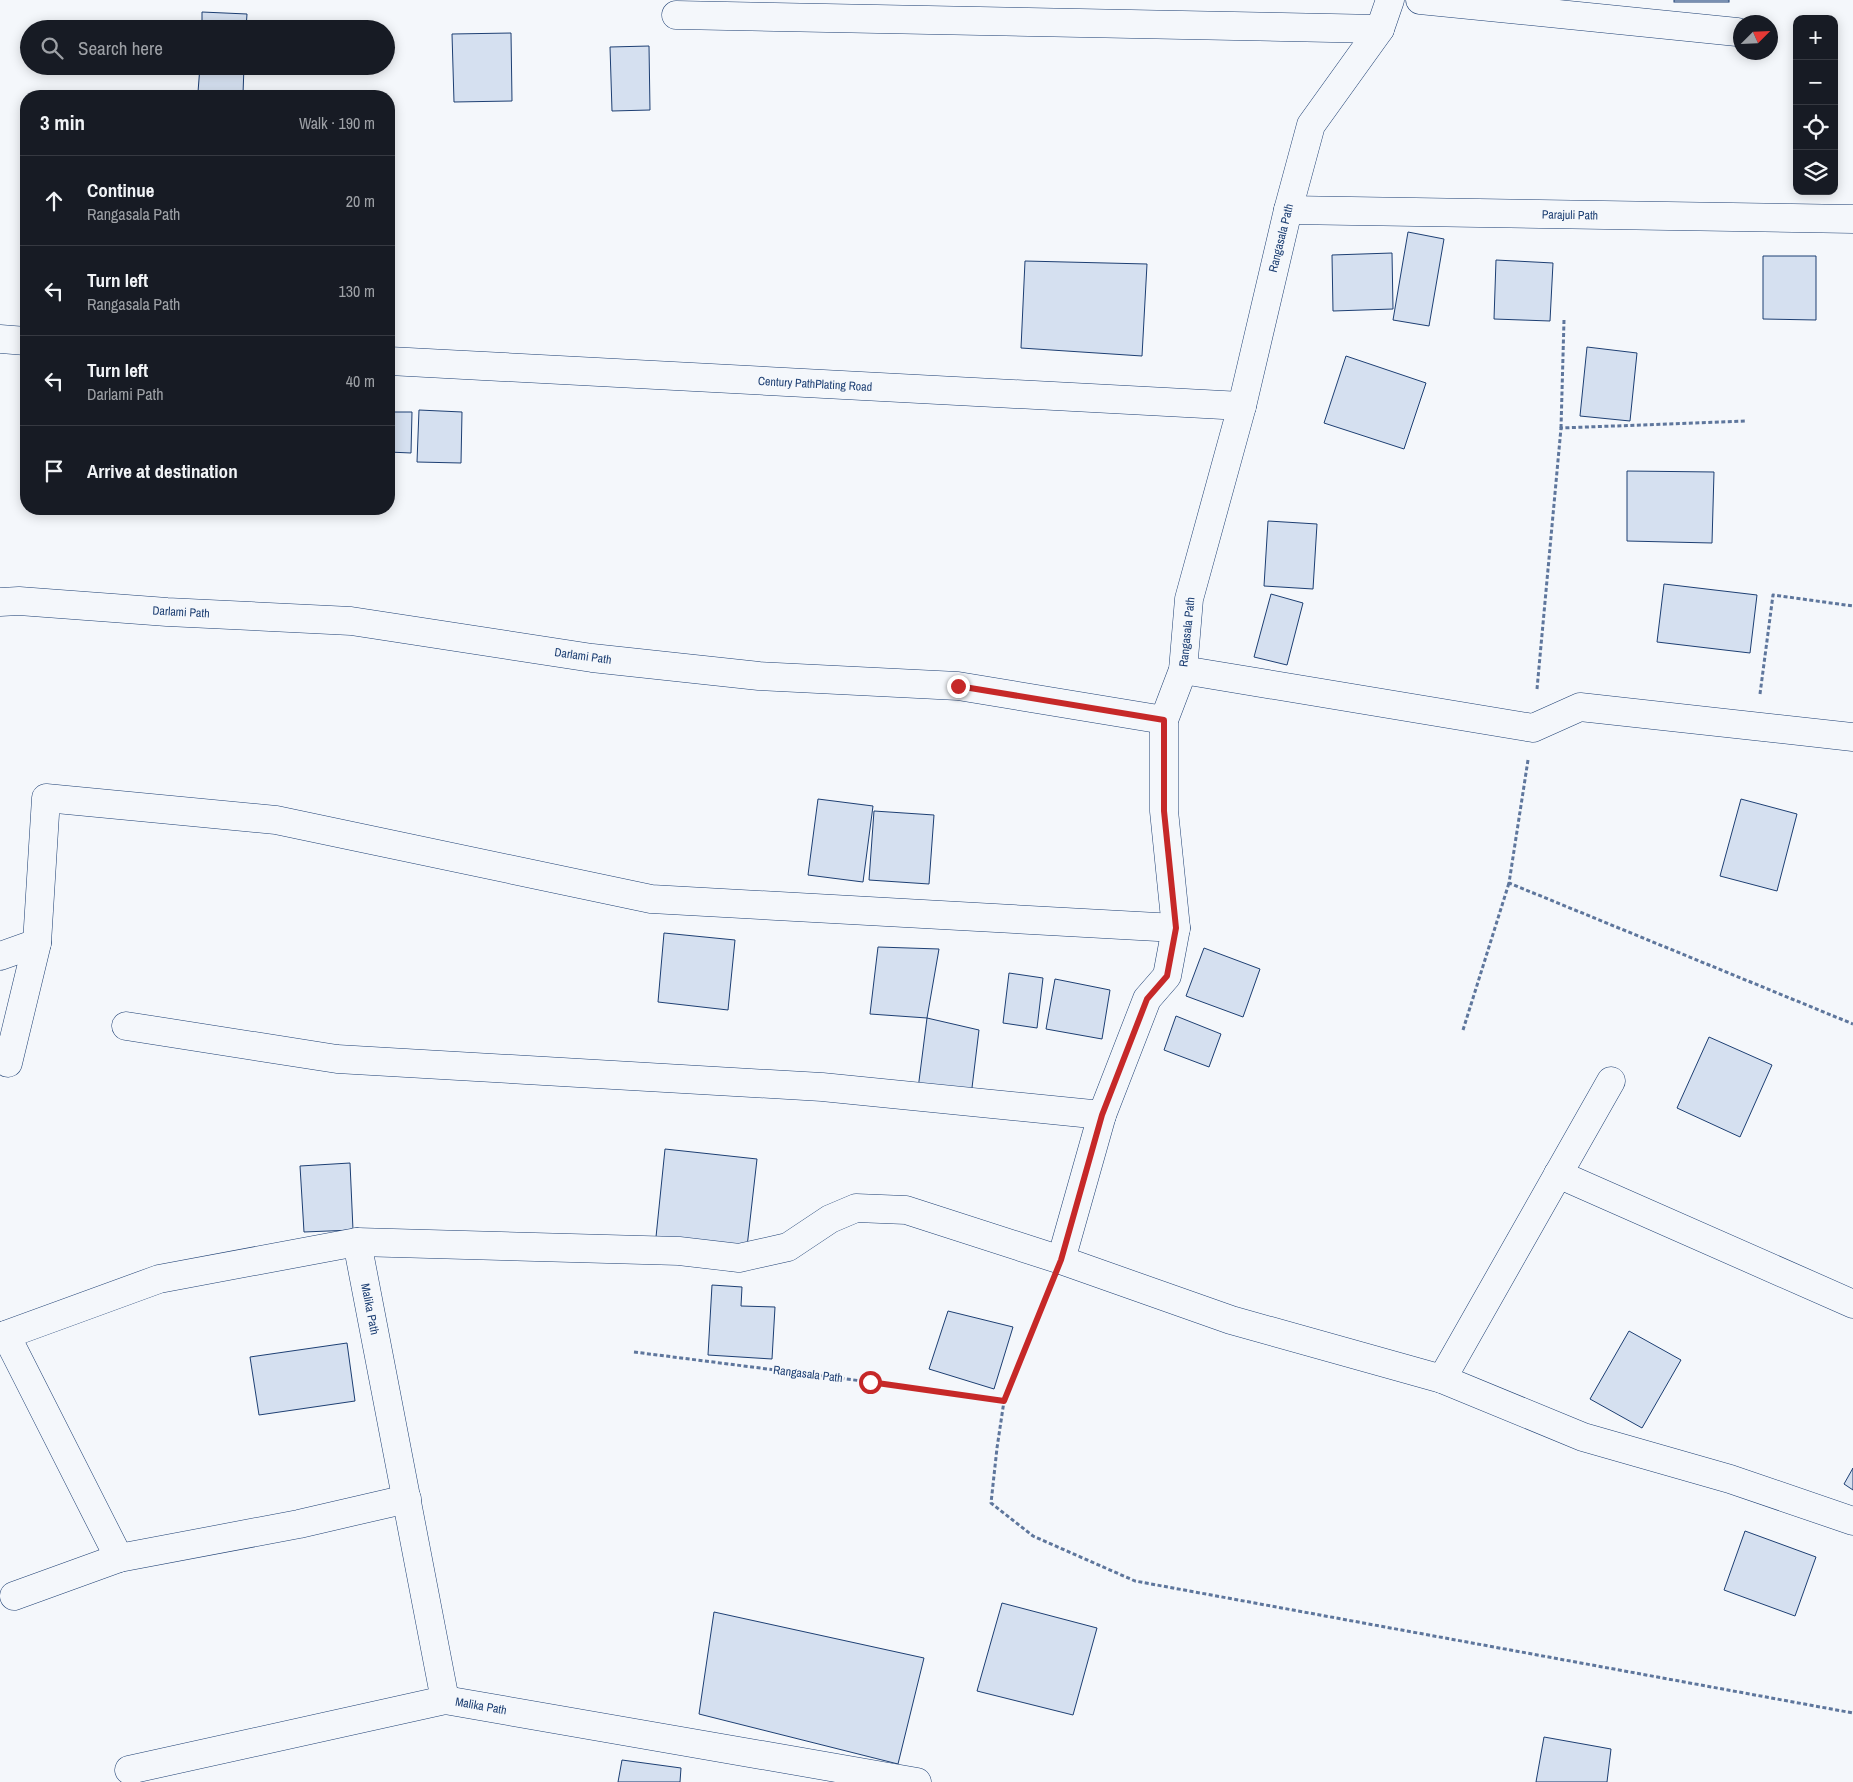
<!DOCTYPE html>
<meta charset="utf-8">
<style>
:root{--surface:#171b24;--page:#20242c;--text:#f1f3f6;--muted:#9ea1a6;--line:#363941}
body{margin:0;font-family:"Archivo Narrow",sans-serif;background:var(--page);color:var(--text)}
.controls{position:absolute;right:15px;top:15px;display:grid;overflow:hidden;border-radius:10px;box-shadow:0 2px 12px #0003}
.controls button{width:45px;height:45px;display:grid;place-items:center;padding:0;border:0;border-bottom:1px solid var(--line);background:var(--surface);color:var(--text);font:25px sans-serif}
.compass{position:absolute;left:1733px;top:15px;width:45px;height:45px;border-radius:50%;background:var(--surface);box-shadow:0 2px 12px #0003;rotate:66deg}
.stop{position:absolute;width:15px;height:15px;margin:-11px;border:4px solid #c62828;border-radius:50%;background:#fff}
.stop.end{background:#c62828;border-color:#fff;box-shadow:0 1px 5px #0008}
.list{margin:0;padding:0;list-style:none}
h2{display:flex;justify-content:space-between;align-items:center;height:65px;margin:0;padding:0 20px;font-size:21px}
h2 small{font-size:16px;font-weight:400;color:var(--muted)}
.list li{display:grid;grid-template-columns:32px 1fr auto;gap:15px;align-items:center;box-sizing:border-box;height:90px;padding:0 20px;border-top:1px solid var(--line)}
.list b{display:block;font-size:19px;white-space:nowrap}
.list p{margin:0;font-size:16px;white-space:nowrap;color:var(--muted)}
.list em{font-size:16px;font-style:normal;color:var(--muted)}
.icon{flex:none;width:28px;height:28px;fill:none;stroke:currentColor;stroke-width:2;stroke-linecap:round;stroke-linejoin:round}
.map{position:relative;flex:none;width:1853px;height:1782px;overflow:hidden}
.search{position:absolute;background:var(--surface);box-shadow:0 2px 12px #0003;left:20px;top:20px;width:375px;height:55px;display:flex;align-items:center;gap:12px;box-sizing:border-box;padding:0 18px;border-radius:28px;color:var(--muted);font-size:19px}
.panel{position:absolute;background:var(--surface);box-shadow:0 2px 12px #0003;left:20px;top:90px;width:375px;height:425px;border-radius:20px}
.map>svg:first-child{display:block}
</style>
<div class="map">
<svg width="1853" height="1782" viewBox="0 0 1853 1782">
<rect width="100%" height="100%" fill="#f4f7fb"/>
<g fill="#d5e0f0" stroke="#1d3f73">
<rect x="1674" y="0" width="55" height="2"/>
<polygon points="202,12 247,14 246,29 202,29"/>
<polygon points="511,33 512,101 454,102 452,34"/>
<polygon points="649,46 650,110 612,111 610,47"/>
<polygon points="200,66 244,66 243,94 198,92"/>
<polygon points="1408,232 1444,239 1429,326 1393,320"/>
<polygon points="1392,253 1393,309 1333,311 1332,255"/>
<polygon points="1763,256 1816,256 1816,320 1763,319"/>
<polygon points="1496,260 1553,263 1550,321 1494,319"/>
<polygon points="1025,261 1147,264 1142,356 1021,348"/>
<polygon points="1587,347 1637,353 1630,421 1580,416"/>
<polygon points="1346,356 1426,383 1404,449 1324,423"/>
<polygon points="419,410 462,412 461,463 417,462"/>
<polygon points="389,412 412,412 411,453 389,452"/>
<polygon points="1627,471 1714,472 1712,543 1627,541"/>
<polygon points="1268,521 1317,524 1313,589 1264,586"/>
<polygon points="1664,584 1757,595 1750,653 1657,642"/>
<polygon points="1271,594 1303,603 1287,665 1254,657"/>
<polygon points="818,799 873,806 863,882 808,875"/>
<polygon points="1741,799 1797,814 1777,891 1720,876"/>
<polygon points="874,811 934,815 929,884 869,880"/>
<polygon points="664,933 735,940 728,1010 658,1002"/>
<polygon points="878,947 939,949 927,1018 870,1014"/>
<polygon points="1204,948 1260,969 1243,1017 1186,996"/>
<polygon points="1009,973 1043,978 1037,1028 1003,1023"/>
<polygon points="1055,979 1110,990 1102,1039 1046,1029"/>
<polygon points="1176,1016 1221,1034 1209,1067 1164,1050"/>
<polygon points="927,1018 979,1030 971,1096 918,1089"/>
<polygon points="1709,1037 1772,1065 1740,1137 1677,1108"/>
<polygon points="665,1149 757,1159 747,1247 656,1237"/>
<polygon points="350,1163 353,1230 304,1232 300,1166"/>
<polygon points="712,1285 742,1287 741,1306 775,1307 772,1359 708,1355"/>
<polygon points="948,1311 1013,1327 994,1389 929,1369"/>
<polygon points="1629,1331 1681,1360 1642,1428 1590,1399"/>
<polygon points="347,1343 355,1401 259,1415 250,1357"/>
<polygon points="1853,1468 1853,1490 1844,1484"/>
<polygon points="1745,1531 1816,1557 1795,1616 1724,1590"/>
<polygon points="1002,1603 1097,1628 1073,1715 977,1691"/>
<polygon points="714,1612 924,1658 898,1764 699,1714"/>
<polygon points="1544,1737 1611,1749 1607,1782 1536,1782"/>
<polygon points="622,1760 681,1768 680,1782 618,1782"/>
</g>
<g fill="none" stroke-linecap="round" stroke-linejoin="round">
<defs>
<g id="street">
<polyline points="1420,0 1737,32"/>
<polyline points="676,15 1380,29"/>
<polyline points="1288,210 1853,219"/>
<polyline points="0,339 26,341"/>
<polyline points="389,361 1242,406"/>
<polyline points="0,602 19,601 167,612 351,621 592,658 759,676 958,686 1164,720"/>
<polyline points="1183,670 1533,728 1580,707 1853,737"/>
<polyline points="0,956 37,943"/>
<polyline points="126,1026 337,1059 822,1087 1102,1115"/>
<polyline points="8,1063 37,943 46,798 276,820 651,899 1176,928"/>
<polyline points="1558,1174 1853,1304"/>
<polyline points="357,1242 445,1700"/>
<polyline points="1061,1260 1102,1115 1147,999 1167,976 1176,928 1164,811 1164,720 1183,670 1189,599 1242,406 1288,210 1311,125 1380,29 1390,0"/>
<polyline points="6,1335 119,1558"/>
<polyline points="0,1337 159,1279 357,1242 679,1251 739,1258 788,1247 830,1219 856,1208 906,1210 1061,1260 1231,1320 1442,1379 1583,1437 1730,1479 1853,1521"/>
<polyline points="1442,1379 1611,1081"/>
<polyline points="14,1596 119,1558 299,1524 407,1499"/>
<polyline points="129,1770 445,1700 917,1782"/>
</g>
</defs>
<use href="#street" stroke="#1d3f73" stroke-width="29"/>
<g stroke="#5e769c" stroke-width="3" stroke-dasharray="4 2.5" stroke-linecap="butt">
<polyline points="1561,428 1564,320"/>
<polyline points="1537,689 1561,428 1747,421"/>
<polyline points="1760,694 1773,595 1853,606"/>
<polyline points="1528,760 1509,883 1853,1024"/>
<polyline points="1463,1030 1509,883"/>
<polyline points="1049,1291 1004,1401 997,1448 991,1503 1033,1536 1135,1581 1853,1713"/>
<polyline points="634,1352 870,1382 1004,1401"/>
</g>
<use href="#street" stroke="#f4f7fb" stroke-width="28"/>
</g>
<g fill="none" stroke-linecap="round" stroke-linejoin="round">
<polyline stroke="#c62828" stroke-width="6" points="870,1382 1004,1401 1061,1260 1102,1115 1147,999 1167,976 1176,928 1164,811 1164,720 958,686"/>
</g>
<g text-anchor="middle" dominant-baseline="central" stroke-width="4" stroke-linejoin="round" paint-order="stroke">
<g font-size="12" fill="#1d3f73" stroke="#f4f7fb">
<text transform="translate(1570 215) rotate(1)">Parajuli Path</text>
<text transform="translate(1281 238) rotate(-76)">Rangasala Path</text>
<text transform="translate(815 384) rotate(3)">Century PathPlating Road</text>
<text transform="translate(181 612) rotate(3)">Darlami Path</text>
<text transform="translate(1187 632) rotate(-84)">Rangasala Path</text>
<text transform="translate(583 656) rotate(8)">Darlami Path</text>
<text transform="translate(370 1309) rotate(79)">Malika Path</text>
<text transform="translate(808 1374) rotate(7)">Rangasala Path</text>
<text transform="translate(481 1706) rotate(10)">Malika Path</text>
</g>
</g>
</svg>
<div class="controls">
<button>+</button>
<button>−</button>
<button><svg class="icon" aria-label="locate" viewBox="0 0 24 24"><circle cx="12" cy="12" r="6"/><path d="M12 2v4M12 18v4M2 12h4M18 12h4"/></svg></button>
<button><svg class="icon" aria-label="layers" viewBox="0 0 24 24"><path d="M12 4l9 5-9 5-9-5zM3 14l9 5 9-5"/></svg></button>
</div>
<svg class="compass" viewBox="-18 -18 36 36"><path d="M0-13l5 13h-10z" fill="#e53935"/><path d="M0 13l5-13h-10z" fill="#9ea1a6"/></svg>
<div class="stop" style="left:870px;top:1382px"></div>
<div class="stop end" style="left:958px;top:686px"></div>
<div class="search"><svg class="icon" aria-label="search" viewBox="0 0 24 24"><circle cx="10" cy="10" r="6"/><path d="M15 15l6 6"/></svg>Search here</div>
<section class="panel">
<h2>3 min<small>Walk · 190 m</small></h2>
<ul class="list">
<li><svg class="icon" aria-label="ahead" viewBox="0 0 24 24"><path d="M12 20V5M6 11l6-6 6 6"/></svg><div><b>Continue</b><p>Rangasala Path</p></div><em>20 m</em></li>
<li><svg class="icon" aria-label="left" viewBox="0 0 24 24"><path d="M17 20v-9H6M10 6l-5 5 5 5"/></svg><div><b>Turn left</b><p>Rangasala Path</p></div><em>130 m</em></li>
<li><svg class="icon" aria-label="left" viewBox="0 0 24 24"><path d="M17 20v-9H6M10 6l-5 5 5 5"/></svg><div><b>Turn left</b><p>Darlami Path</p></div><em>40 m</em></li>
<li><svg class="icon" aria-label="arrive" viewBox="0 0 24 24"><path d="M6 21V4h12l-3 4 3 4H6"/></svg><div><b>Arrive at destination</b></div></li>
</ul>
</section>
</div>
